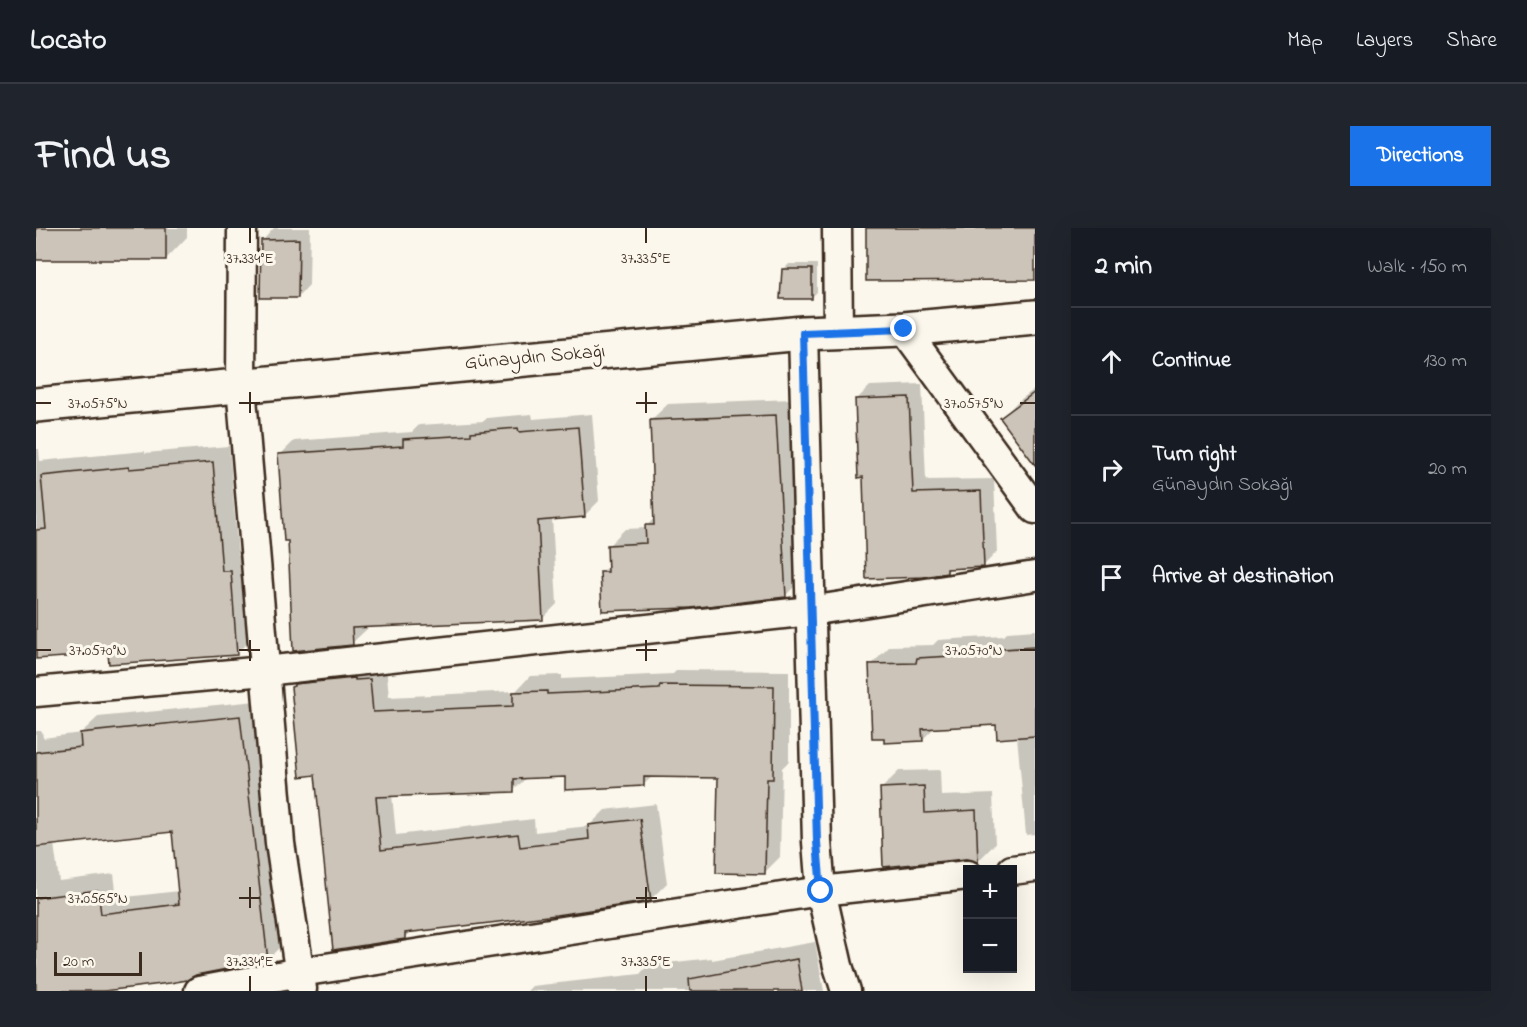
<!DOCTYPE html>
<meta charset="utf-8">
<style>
:root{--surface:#171b24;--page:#20242c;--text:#f1f3f6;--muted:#9ea1a6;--line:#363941;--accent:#1a73e8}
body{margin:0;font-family:"Indie Flower",sans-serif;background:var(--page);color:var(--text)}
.controls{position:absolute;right:18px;bottom:18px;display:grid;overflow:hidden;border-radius:0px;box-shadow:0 6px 24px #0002}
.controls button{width:54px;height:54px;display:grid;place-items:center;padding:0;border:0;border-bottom:2px solid var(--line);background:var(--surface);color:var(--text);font:30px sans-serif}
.scale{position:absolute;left:18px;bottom:15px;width:88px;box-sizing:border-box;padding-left:6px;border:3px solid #3b2a1e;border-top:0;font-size:16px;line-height:21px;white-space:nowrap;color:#3b2a1e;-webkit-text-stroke:4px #fbf7ec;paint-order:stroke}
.stop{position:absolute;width:18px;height:18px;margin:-14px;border:4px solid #1a73e8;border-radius:50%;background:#fff}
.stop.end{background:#1a73e8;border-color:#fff;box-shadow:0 2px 6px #0008}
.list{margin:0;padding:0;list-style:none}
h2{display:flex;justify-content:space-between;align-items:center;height:78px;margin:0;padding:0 24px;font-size:26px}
h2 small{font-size:20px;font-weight:400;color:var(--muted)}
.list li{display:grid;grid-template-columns:39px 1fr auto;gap:18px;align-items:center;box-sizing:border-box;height:108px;padding:0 24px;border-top:2px solid var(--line)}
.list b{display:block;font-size:22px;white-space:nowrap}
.list p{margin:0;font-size:20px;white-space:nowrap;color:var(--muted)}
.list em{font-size:20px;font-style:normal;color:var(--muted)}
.icon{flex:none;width:33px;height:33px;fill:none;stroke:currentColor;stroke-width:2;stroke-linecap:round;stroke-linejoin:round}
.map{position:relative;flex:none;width:999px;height:763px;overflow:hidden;border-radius:0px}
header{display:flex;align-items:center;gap:36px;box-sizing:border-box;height:84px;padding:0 30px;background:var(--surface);border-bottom:2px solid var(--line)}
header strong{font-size:28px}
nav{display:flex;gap:33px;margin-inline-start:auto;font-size:21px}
.intro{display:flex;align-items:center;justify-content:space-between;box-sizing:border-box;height:144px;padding:0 36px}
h1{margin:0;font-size:42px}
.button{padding:15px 27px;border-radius:0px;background:var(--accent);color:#fff;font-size:21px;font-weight:700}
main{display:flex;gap:36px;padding:0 36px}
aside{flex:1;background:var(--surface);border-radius:0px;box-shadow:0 6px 24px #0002}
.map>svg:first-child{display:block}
</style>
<header>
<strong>Locato</strong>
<nav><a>Map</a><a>Layers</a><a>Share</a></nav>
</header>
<div class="intro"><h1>Find us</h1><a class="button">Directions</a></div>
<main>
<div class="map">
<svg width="999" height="763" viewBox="0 0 999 763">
<rect width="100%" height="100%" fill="#fbf7ec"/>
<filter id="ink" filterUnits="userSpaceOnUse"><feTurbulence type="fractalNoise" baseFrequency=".0167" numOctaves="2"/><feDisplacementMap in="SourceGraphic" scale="12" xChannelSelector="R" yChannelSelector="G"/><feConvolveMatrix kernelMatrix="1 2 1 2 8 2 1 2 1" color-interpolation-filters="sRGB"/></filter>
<g filter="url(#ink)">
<g fill="#0003" fill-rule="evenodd">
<polygon points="0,0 151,0 151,9 130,31 0,31"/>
<polygon points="238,0 274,0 273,57 262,69 227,12"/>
<polygon points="753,36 781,36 781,64 775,70 747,42"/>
<polygon points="886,156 890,252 958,251 961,324 947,338 915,339 911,344 828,248 820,172 834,158"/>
<polygon points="999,161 999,235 966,190 981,174"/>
<polygon points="756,171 766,351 749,368 566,344 573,337 573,317 589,301 611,300 611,298 619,289 615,192 632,176"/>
<polygon points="496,186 497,191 556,186 563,273 549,287 516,290 521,376 506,391 331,398 331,401 316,415 253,312 244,227 258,213 376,204 383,197 448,193 451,190"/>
<polygon points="193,218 202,327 211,327 217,409 200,426 73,425 0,431 0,221 3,221 4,233 109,223 109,225"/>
<polygon points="999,402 999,606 990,607 981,508 961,495 899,499 886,512 835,437 854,418 897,417 902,412 968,408 972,404"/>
<polygon points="350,436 353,469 480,463 494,448 526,447 526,451 637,446 641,442 753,443 753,533 746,540 744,629 728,645 683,549 617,548 607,557 530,548 491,549 478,562 356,567 360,607 498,591 499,604 553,598 569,582 620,576 631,655 615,671 375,703 368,710 281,546 256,459 272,443"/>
<path d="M220,473l27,243 -16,16 -72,13 -159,18v-260h6l1,7 38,-5 17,-16zM137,602l6,61 -62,7 -3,-24 -55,7 -5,-37z"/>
<polygon points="904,542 905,568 957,566 959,616 942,633 846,560 863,543"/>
<polygon points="779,714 788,763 491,763 496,758 604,746 612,737 676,730 676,732"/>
</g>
<g fill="#ccc4b9" stroke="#3b2a1e" stroke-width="1.5">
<rect x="0" y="0" width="130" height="32"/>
<polygon points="830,0 999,0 999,52 830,53"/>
<polygon points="263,11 262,70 224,70 225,12"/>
<polygon points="746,41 776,41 776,71 744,71"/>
<polygon points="999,164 999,237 964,190"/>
<polygon points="873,169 877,265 945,263 948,339 911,341 911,345 888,349 830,351 827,249 822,250 819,171"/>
<polygon points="740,187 750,369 655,380 566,383 564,344 572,344 571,317 610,315 609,297 618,297 614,192"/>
<polygon points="542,199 549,289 502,293 507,392 316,400 317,417 257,423 252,313 248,313 242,226 367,218 367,211 435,207 435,204 482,200 483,204"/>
<polygon points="177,234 186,343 195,343 201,427 73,436 72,426 0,431 0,302 10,301 5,248 93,239 93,241"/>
<polygon points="999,419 999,508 961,511 960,497 886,501 887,513 848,515 848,510 836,510 833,436 880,435 881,430 952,426 951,422"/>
<polygon points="319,450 319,452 334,451 337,484 477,478 477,464 511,463 511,466 623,461 624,457 738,458 737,551 731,551 729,646 680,645 682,550 608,549 608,558 529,562 529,549 478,551 478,564 340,569 345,622 482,606 484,619 553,611 552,597 604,591 615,673 520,687 369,705 369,711 297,722 279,547 264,549 255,459 258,458 258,456"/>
<polygon points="204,488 232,733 160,747 151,752 134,755 68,763 0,763 0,670 62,662 65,686 143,676 136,604 0,619 0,524 45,519 44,505"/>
<polygon points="888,558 889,585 940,582 942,635 930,631 847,639 844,560"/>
<polygon points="761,731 766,763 654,763 653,751"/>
</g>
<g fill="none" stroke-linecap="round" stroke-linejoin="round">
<defs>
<g id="minor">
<polyline points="206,0 205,158 244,615 266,761"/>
<polyline points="801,0 802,102"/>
<polyline points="868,101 999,281"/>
<polyline points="767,105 781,614 785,663 802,738 810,763"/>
<polyline points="0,464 229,443 774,383 999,348"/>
<polyline points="976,642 999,639"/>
<polyline points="163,763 264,744 785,663 932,647"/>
</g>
<polyline id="tertiary" points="0,177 767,105 868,101 999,89"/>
</defs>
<use href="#minor" stroke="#3b2a1e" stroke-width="33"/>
<use href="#tertiary" stroke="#3b2a1e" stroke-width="38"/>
<use href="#minor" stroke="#fbf7ec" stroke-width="28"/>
<use href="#tertiary" stroke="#fbf7ec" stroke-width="33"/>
</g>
</g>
<g fill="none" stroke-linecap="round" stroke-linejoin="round" filter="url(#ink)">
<polyline stroke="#1a73e8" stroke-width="8" points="785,663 781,614 767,105 868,101"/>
</g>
<path fill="none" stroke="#3b2a1e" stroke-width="2" d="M214,0v15M610,0v15M214,164v21M610,164v21M0,175h15M203,175h21M600,175h21M984,175h15M214,412v21M610,412v21M0,422h15M203,422h21M600,422h21M984,422h15M214,659v21M610,659v21M0,670h15M203,670h21M600,670h21M214,748v15M610,748v15"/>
<g text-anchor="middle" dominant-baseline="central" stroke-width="6" stroke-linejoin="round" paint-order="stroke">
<g font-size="20" fill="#3b2a1e" stroke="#fbf7ec">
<text transform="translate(499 130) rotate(-5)">Günaydın Sokağı</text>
</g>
</g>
<g font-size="15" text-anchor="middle" fill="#3b2a1e" stroke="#fbf7ec" stroke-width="6" stroke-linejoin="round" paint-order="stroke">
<text x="214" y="35">37.334°E</text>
<text x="610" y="35">37.335°E</text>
<text x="62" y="180">37.0575°N</text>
<text x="938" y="180">37.0575°N</text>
<text x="62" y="427">37.0570°N</text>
<text x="938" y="427">37.0570°N</text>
<text x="62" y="675">37.0565°N</text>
<text x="214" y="738">37.334°E</text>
<text x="610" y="738">37.335°E</text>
</g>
</svg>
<div class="controls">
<button>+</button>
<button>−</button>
</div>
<div class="scale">20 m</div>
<div class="stop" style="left:785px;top:663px"></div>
<div class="stop end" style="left:868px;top:101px"></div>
</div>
<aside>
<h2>2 min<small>Walk · 150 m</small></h2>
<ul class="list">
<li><svg class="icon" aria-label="ahead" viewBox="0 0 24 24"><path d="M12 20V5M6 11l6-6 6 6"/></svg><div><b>Continue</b></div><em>130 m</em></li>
<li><svg class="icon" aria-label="right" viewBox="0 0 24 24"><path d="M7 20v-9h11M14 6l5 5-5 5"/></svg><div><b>Turn right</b><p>Günaydın Sokağı</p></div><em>20 m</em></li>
<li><svg class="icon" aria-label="arrive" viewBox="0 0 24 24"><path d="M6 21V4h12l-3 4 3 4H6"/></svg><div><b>Arrive at destination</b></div></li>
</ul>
</aside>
</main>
